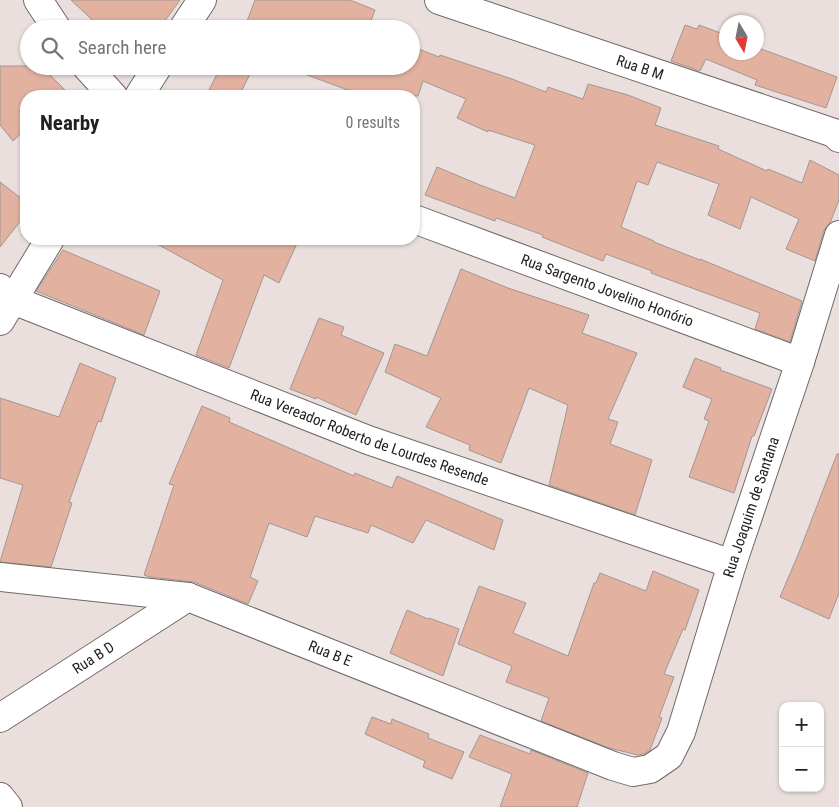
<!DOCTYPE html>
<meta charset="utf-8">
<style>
:root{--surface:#fff;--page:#f6f6f6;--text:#202124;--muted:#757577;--line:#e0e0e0}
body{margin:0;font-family:"Roboto Condensed",sans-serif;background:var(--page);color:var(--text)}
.controls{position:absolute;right:15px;bottom:15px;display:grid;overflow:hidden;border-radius:10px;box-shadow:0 1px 4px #0004}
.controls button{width:45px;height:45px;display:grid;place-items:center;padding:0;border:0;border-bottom:1px solid var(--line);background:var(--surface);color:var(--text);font:25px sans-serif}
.compass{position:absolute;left:719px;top:15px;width:45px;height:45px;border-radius:50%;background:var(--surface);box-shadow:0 1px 4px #0004;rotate:170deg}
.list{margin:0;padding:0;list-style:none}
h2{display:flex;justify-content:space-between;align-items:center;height:65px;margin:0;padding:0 20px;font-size:21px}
h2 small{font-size:16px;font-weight:400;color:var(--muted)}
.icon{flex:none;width:28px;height:28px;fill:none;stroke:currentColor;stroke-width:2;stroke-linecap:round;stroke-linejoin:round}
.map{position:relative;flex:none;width:839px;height:807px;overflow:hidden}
.search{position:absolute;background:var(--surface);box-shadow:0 1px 4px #0004;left:20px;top:20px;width:400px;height:55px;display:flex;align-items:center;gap:12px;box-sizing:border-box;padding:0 18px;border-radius:28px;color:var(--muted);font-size:19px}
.panel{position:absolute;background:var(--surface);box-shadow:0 1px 4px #0004;left:20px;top:90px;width:400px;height:155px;border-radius:20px}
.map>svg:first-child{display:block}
</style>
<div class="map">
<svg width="839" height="807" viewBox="0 0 839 807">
<rect width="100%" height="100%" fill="#eadfdc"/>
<g fill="#e2b1a0" stroke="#a19794">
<polygon points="71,0 180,0 159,29 102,29"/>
<polygon points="255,0 350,0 375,10 368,29 258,29 246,24"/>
<polygon points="685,25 697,29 699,25 726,35 726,52 756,52 756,47 837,77 826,108 755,85 757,80 706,59 700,71 671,61"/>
<polygon points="411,46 439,57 440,55 512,79 546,92 548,87 583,99 588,84 628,95 661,108 655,125 719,146 718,149 767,171 768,169 802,183 810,160 839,175 839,200 830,223 824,230 815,261 786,249 799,219 751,197 740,229 708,215 719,184 657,162 648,185 637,181 621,227 654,241 654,242 700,260 700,259 802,301 790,342 755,329 760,313 651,273 652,271 606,254 603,261 542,237 543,235 496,218 495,221 425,195 437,167 480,185 515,198 535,145 488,130 488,132 457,118 466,99 423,81 418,96 364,96 291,69 291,66 411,66"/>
<polygon points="0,66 41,66 71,96 26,96 26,129 13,141 0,125"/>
<polygon points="110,66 139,66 137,70 118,72"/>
<polygon points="221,66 254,66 239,96 206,96"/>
<polygon points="0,182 26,202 26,214 0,247"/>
<polygon points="148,239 299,239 279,283 264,275 229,368 196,355 223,280"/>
<polygon points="63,250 160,291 144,335 36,291"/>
<polygon points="461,269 508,288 589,315 582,333 637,353 608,419 618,422 610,444 652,460 635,515 549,485 568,405 529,388 501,463 469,450 470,445 426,427 441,398 385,372 395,344 427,356"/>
<polygon points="319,318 344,327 341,335 384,353 356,415 316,397 316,399 290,389"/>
<polygon points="695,358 721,368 720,370 772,389 754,436 752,436 734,493 689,477 709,421 704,419 712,399 683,387"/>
<polygon points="80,363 116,378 101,422 98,421 69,502 72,503 51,567 0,562 23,485 0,478 0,398 59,417"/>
<polygon points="202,406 230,418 229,422 354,476 355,473 392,488 397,476 503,520 494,550 426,520 413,543 371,525 368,533 315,516 307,537 269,523 250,577 258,581 248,604 194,582 150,577 144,575 174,485 169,484"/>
<polygon points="837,454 839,454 839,593 829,619 780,597 798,555"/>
<polygon points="653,571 699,590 685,630 683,629 664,674 674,677 659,717 662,718 650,750 644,754 638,755 609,748 541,721 549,698 506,682 512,666 458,644 479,586 526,603 513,633 568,656 594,583 596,583 600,573 646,591"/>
<polygon points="407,610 428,619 429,618 459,629 443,676 390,653"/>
<polygon points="372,717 391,724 392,719 429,734 428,738 464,752 452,779 423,767 425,761 365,734"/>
<polygon points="480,735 530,754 531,750 588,773 577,807 500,807 512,774 469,757"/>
</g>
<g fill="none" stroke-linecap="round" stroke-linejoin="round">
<defs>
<g id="street">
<polyline points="38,0 57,29"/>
<path id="s1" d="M439,0l395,133 5,5"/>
<polyline points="183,29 202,0"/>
<polyline points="86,66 113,96"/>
<polyline points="139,96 158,66"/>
<path id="s2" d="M414,219l386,143"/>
<path id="s3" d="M0,288l13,12 355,140 364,124"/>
<polyline points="0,321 50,239"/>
<path id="s4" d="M0,577l188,20 425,169 20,6 17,-3 19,-13 12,-24 51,-168 68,-202 39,-127"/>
<path id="s5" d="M0,718l188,-121"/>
<polyline points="0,797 8,807"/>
</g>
</defs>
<use href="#street" stroke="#716966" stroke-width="30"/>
<use href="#street" stroke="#fff" stroke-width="28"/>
</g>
<g text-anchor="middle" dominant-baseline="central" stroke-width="5" stroke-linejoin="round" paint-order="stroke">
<g font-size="15" fill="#201d1b" stroke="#f7ede9">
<text stroke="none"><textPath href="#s1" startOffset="212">Rua B M</textPath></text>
<text stroke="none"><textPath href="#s2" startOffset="206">Rua Sargento Jovelino Honório</textPath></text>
<text stroke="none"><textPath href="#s3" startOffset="400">Rua Vereador Roberto de Lourdes Resende</textPath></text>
<text stroke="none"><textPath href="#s4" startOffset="970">Rua Joaquim de Santana</textPath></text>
<text stroke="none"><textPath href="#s4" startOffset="342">Rua B E</textPath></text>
<text stroke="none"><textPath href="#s5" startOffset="111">Rua B D</textPath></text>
</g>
</g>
</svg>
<div class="controls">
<button>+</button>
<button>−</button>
</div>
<svg class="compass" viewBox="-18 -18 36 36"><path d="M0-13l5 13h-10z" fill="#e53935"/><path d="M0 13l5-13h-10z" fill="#757577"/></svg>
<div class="search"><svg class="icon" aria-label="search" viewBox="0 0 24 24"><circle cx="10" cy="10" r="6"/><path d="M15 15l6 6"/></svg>Search here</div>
<section class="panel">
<h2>Nearby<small>0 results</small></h2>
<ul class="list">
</ul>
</section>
</div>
